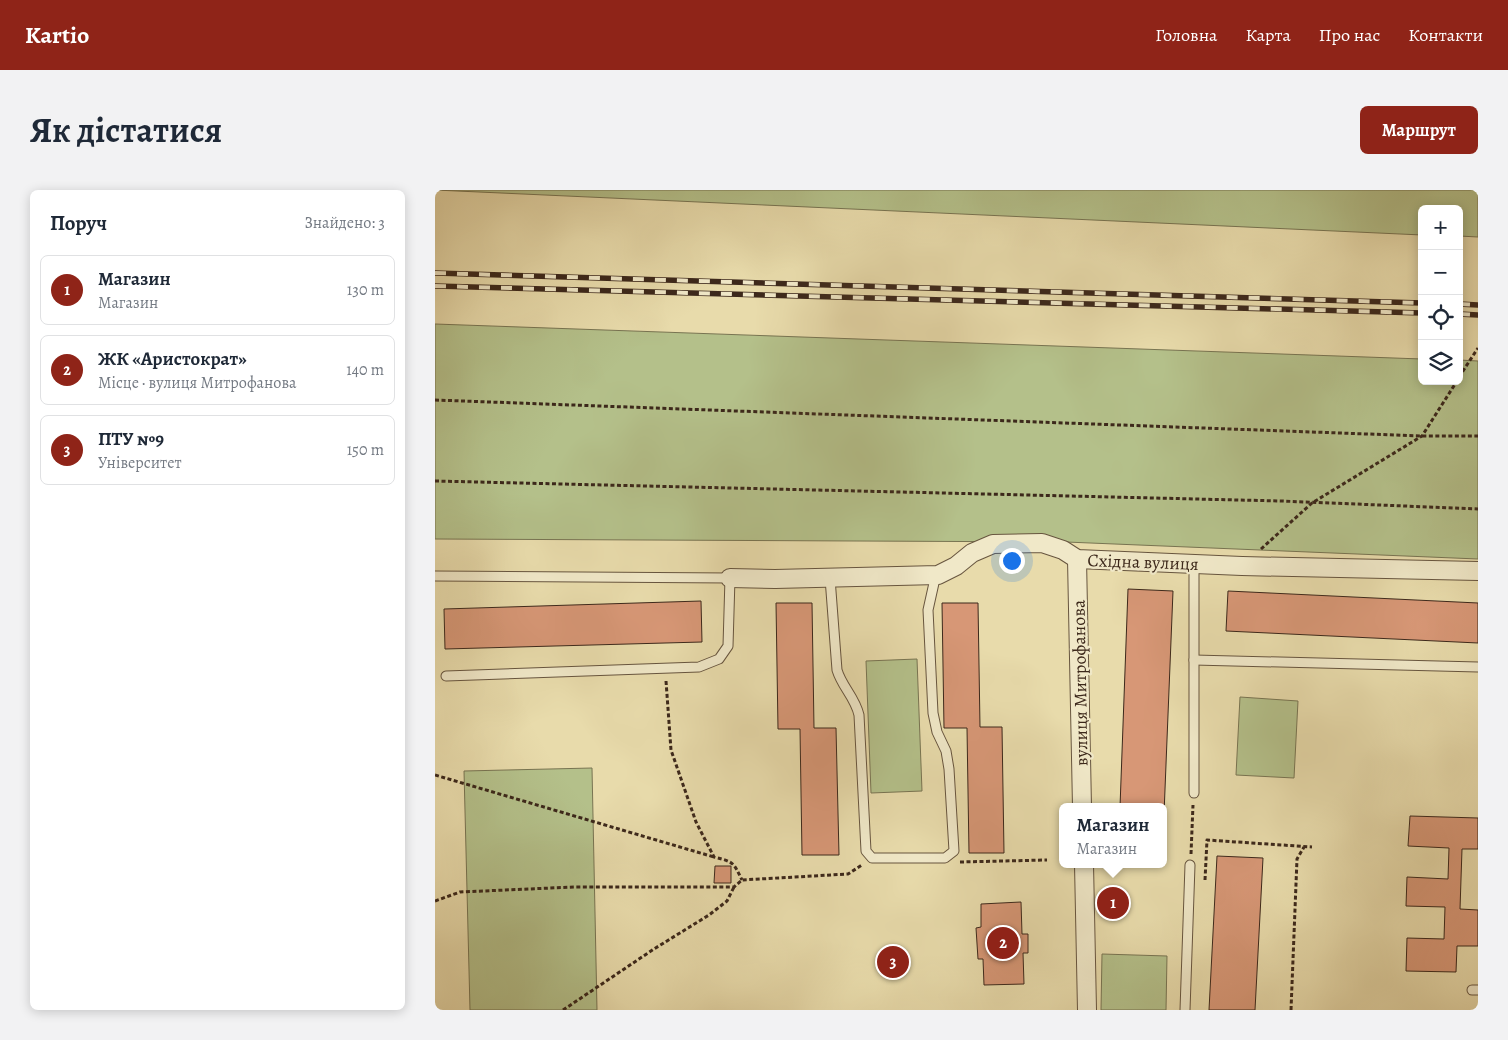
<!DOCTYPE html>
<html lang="uk">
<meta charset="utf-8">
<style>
:root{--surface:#fff;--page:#f2f2f3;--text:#1f2937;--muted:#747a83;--line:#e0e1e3;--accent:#8f2418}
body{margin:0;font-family:Alegreya,serif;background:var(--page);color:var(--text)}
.controls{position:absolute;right:15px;top:15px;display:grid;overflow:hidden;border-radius:8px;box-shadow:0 2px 12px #0003}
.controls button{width:45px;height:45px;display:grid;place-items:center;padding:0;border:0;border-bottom:1px solid var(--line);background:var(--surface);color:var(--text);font:25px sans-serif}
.you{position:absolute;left:576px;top:370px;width:18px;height:18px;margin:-12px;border:4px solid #fff;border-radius:50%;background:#1a73e8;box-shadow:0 0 0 8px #1a73e833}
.badge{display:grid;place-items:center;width:32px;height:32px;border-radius:50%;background:var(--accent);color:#fff;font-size:16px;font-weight:700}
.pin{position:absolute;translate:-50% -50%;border:2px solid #fff;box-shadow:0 1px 5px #0006}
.popup{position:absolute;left:624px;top:613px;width:108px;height:65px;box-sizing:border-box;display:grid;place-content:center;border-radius:8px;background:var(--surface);filter:drop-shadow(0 1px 4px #0005);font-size:16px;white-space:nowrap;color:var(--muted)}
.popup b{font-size:19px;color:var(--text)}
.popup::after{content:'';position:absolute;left:50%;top:100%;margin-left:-10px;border:10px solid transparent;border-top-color:var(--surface)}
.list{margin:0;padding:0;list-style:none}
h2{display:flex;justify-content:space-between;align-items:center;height:65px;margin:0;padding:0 20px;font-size:21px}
h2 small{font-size:16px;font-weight:400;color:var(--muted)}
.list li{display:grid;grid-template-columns:32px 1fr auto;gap:15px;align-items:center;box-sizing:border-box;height:70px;margin:0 10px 10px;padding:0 10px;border:1px solid var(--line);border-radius:8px}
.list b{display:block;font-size:19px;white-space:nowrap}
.list p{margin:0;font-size:16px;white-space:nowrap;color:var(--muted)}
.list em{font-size:16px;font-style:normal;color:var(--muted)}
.icon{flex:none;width:28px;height:28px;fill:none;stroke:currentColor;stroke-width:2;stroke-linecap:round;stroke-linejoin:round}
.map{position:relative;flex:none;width:1043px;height:820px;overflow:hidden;border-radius:8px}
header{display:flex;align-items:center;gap:30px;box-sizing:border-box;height:70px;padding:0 25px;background:var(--accent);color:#fff}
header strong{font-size:24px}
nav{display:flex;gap:28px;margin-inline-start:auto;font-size:18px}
.intro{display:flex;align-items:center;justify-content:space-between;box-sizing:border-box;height:120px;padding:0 30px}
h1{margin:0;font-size:35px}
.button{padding:12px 22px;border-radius:8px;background:var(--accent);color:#fff;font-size:18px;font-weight:700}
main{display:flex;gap:30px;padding:0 30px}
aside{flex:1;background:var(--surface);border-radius:8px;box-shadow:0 2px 12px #0003}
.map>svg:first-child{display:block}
</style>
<header>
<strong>Kartio</strong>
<nav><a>Головна</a><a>Карта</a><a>Про нас</a><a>Контакти</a></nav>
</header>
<div class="intro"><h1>Як дістатися</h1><a class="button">Маршрут</a></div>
<main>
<aside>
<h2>Поруч<small>Знайдено: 3</small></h2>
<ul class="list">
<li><span class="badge">1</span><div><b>Магазин</b><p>Магазин</p></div><em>130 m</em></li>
<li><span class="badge">2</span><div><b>ЖК «Аристократ»</b><p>Місце · вулиця Митрофанова</p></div><em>140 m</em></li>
<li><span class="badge">3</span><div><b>ПТУ №9</b><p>Університет</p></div><em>150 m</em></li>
</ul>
</aside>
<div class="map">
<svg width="1043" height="820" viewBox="0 0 1043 820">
<rect width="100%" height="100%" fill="#e8dbab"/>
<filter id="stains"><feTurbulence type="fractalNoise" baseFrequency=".004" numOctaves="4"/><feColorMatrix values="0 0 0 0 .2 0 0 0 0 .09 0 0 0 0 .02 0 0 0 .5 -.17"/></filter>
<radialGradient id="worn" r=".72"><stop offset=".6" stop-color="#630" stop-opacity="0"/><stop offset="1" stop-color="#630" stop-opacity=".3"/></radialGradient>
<g fill="#b4c08a" stroke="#787452">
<polygon points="0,0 1043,0 1043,47 1024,46 1024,19 987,19 987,45"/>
<polygon points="0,134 987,169 987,191 1024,191 1024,170 1043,171 1043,369 631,352 0,349"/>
<polygon points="482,469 487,601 436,603 431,471"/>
<polygon points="805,507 863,511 859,588 801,585"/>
<polygon points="157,578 162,820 35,820 29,581"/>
<polygon points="667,764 732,766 731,820 666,820"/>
</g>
<g fill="#d79776" stroke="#3c281b">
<polygon points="693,399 738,401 728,649 728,617 685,617"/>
<polygon points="793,401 1043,413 1043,453 791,441"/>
<polygon points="266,411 267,452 10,459 9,419"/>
<polygon points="341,413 377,413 379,538 401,538 404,665 367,665 365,539 343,539"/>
<polygon points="507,413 543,413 545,537 567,537 569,663 534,663 532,538 509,538"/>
<polygon points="975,626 1043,628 1043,659 1027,659 1025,719 1043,720 1043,756 1022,756 1021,782 971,781 972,748 1009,749 1010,717 971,716 972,687 1013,689 1014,658 973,656"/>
<polygon points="782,666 828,668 820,820 774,820"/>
<polygon points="280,676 296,676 296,693 279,693"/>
<polygon points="586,712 587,744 593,744 593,763 588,763 589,794 549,795 548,769 543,769 541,738 546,737 546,714"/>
</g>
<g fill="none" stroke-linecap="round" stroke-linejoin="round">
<defs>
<g id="lane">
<polyline points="759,373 759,603"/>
<polyline points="0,386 295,388 293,456 284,469 264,477 11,486"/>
<path d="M395,388l7,92c5,17 18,27 22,45l7,136 6,7h73l9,-7 -5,-82 -3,-18 -9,-19 -4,-19 -5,-103 6,-27 4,-8"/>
<polyline points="759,470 1043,477"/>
<polyline points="1037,800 1043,800"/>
<polyline points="750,820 755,675"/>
</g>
<g id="street">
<polyline points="642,369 647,617"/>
<polyline points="295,388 340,389 503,385 521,376 537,363 558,354 607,353 628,360 642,369 807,376 1043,381"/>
<polyline points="649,674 652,820"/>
</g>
</defs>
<use href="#lane" stroke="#67553f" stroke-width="11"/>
<use href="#street" stroke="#67553f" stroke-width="20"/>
<g stroke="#3c281b" stroke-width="3" stroke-dasharray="4 2.5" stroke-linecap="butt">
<polyline points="1024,187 1043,158"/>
<polyline points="0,210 987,246 1043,246"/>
<polyline points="0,291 846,311 1043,319"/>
<polyline points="826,359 877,313 987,246 1022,191"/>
<path d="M231,491l5,69 25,72 18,35c20,5 19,5 28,23"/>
<polyline points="0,585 279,667"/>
<polyline points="756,664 758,615"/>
<polyline points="525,672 612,670"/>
<polyline points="770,690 772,650 877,657"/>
<polyline points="0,711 25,702 139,697 299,697 307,690 413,684 427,675"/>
<polyline points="128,820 219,759 274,725 292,711 299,697"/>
<polyline points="856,820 862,669 869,657"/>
</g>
<use href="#lane" stroke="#f0e8c8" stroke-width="9"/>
<use href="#street" stroke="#f0e8c8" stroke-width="18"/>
<defs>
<g id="rail">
<polyline points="0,83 987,113"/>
<polyline points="0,96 987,123"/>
<polyline points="1024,114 1043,115"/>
<polyline points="1024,124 1043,125"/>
</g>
</defs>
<use href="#rail" stroke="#3c281b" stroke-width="5.5"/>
<use href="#rail" stroke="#f0e8c8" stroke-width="4" stroke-dasharray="11" stroke-linecap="butt"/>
</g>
<g text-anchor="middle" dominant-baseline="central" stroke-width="4.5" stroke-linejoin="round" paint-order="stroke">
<g font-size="18" fill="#3c281b" stroke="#f0e8c8">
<text transform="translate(708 372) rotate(2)">Східна вулиця</text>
<text transform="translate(645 493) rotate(-91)">вулиця Митрофанова</text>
</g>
</g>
<rect width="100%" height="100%" filter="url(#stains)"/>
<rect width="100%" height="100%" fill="url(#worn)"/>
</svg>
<div class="controls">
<button>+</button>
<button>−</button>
<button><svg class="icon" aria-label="locate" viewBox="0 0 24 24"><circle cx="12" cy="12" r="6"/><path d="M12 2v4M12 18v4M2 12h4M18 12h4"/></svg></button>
<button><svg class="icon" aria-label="layers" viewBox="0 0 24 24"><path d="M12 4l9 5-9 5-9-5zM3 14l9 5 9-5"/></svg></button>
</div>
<div class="you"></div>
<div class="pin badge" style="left:678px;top:713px">1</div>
<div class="popup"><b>Магазин</b>Магазин</div>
<div class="pin badge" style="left:568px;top:753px">2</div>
<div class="pin badge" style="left:458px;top:772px">3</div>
</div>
</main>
